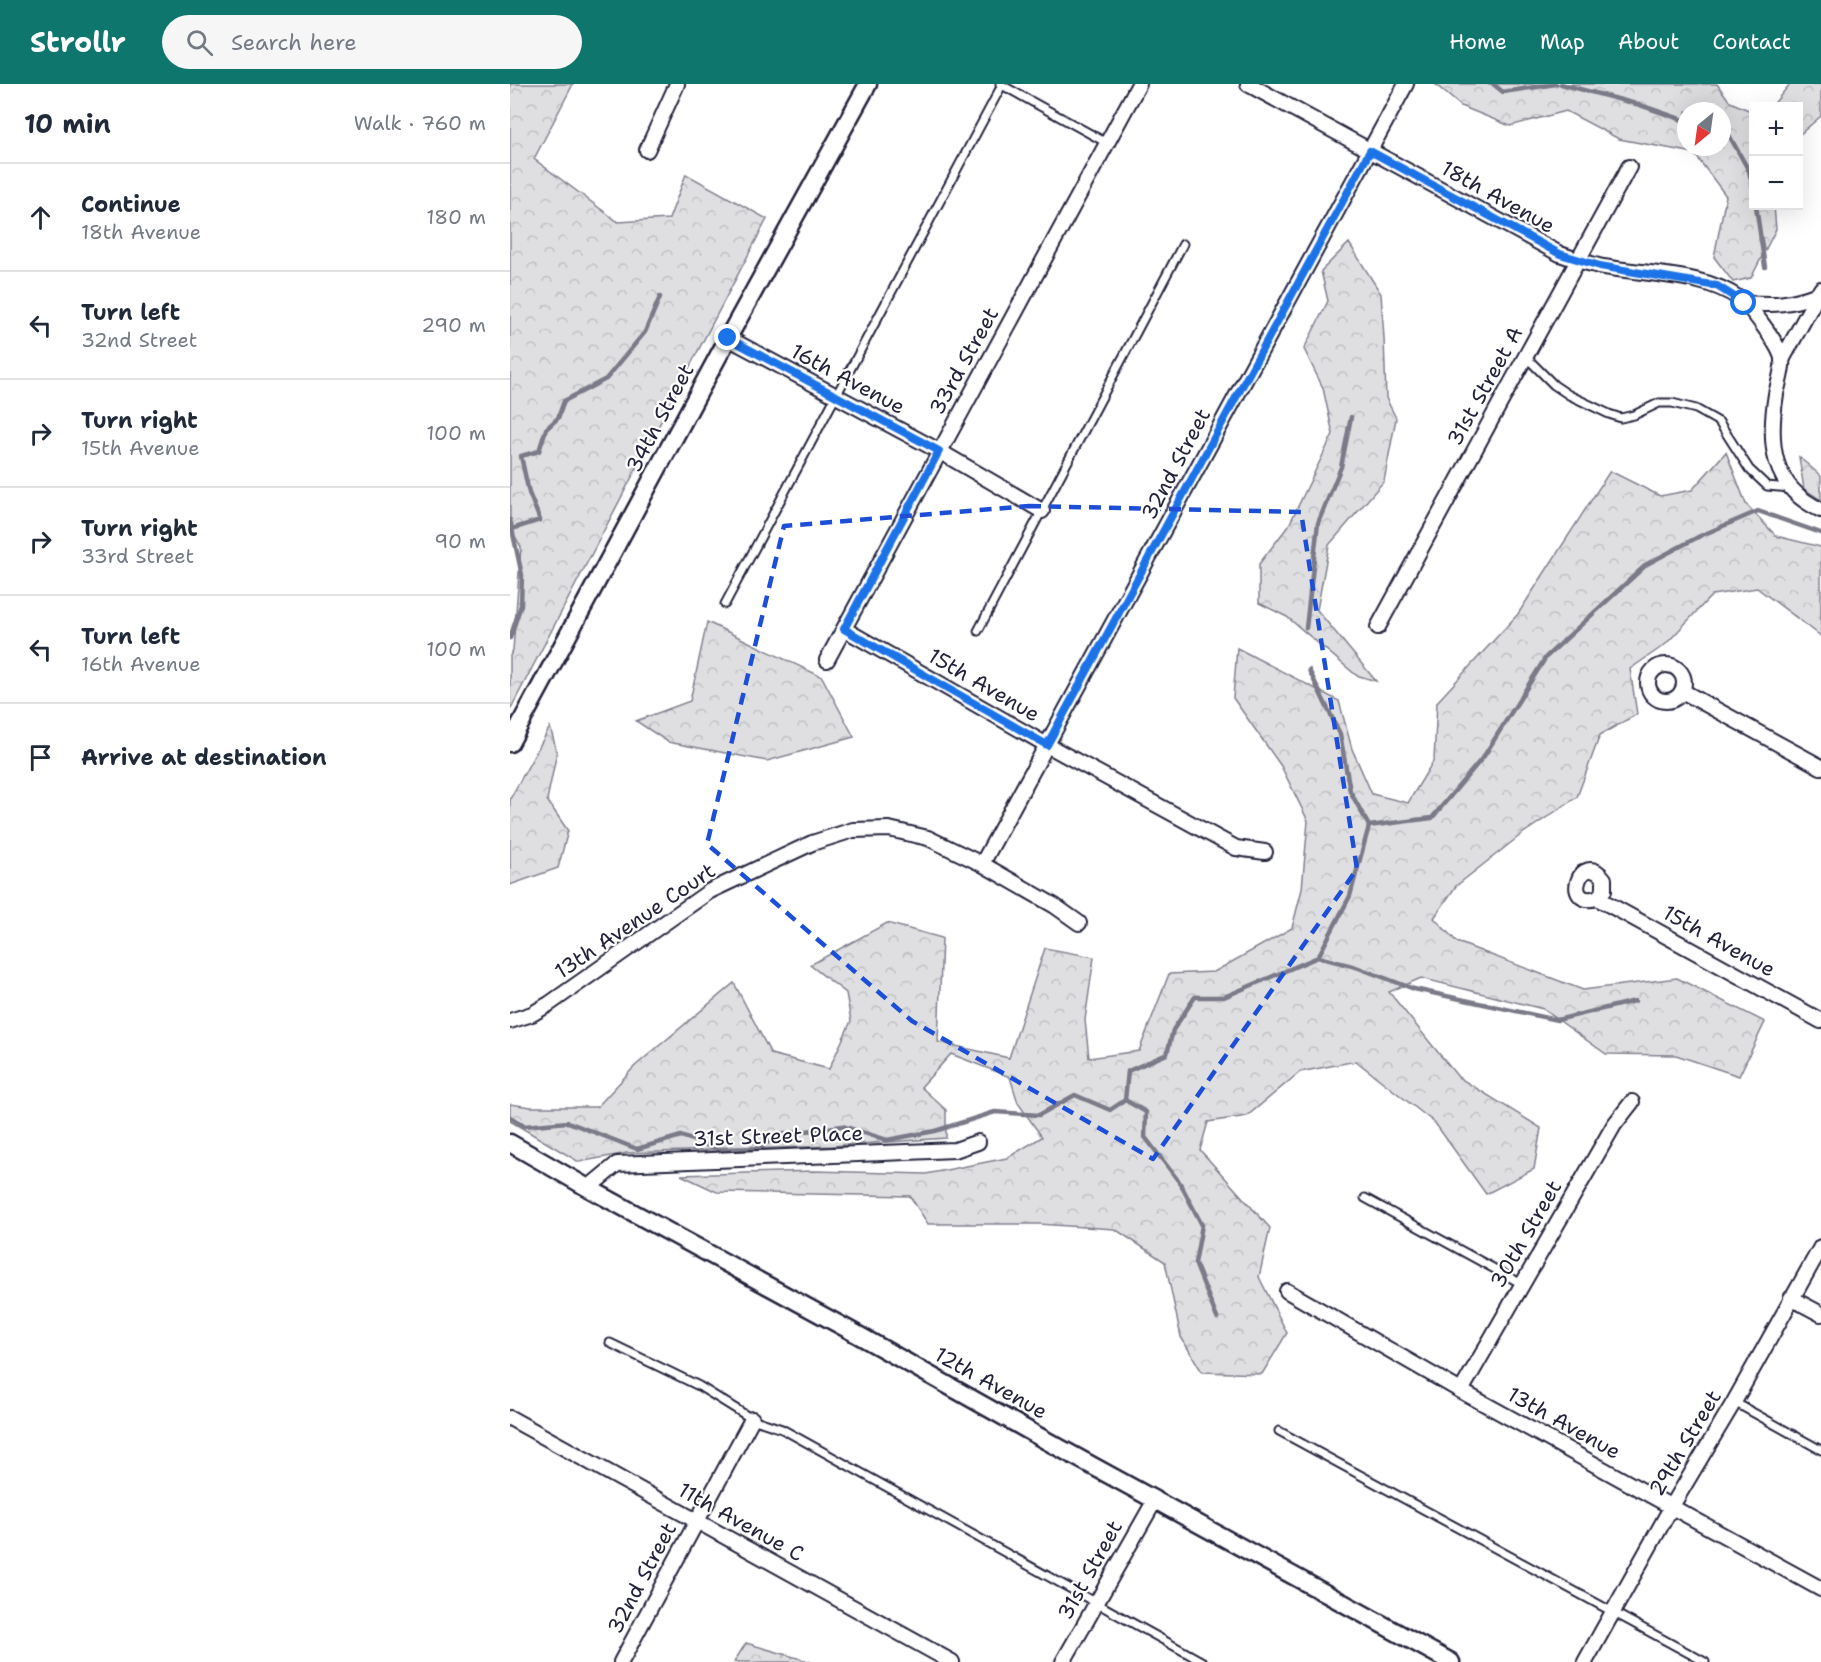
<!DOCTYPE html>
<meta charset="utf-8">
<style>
:root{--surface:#fff;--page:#f6f6f7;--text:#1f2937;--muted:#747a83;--line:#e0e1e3;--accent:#0f766e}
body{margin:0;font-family:"Shantell Sans",sans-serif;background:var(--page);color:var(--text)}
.controls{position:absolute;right:18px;top:18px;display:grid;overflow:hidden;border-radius:0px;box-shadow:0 6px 24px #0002}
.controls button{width:54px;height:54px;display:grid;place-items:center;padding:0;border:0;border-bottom:2px solid var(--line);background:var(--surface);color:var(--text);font:30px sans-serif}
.compass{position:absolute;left:1167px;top:18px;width:54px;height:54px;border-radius:50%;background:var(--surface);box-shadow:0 6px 24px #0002;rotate:209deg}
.stop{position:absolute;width:18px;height:18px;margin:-14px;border:4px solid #1a73e8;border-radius:50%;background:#fff}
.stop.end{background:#1a73e8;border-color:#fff;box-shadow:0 2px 6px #0008}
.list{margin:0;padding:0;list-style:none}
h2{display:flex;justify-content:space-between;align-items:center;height:78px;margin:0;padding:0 24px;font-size:26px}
h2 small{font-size:20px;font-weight:400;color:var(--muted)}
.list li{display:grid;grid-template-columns:39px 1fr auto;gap:18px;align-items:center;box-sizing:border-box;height:108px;padding:0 24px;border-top:2px solid var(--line)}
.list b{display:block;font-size:22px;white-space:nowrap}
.list p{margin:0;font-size:20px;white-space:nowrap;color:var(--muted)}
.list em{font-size:20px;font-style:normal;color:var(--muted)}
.icon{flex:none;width:33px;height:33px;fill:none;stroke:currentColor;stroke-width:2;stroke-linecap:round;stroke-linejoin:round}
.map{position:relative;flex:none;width:1311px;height:1578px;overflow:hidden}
header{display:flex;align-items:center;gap:36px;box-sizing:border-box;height:84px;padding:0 30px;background:var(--accent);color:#fff}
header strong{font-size:28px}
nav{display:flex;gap:33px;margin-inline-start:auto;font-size:21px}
.search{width:420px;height:54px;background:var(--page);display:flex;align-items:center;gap:15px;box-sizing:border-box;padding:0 21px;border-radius:33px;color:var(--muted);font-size:22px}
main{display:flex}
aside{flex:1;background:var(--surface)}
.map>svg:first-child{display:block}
</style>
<header>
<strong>Strollr</strong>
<div class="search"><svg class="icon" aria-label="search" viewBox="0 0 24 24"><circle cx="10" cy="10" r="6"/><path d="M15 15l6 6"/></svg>Search here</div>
<nav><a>Home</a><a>Map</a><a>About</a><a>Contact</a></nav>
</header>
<main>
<aside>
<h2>10 min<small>Walk · 760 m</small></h2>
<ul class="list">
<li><svg class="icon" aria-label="ahead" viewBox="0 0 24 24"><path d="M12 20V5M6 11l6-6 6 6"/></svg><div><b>Continue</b><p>18th Avenue</p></div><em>180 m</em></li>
<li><svg class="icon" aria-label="left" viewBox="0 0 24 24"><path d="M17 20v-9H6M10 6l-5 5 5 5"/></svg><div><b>Turn left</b><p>32nd Street</p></div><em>290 m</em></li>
<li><svg class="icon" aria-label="right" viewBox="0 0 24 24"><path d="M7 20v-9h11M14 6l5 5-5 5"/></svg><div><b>Turn right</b><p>15th Avenue</p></div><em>100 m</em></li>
<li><svg class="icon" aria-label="right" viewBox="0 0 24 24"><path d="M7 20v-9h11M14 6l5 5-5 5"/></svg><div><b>Turn right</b><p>33rd Street</p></div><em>90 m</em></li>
<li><svg class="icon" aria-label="left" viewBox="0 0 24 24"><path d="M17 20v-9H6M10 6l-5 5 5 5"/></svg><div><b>Turn left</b><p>16th Avenue</p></div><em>100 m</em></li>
<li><svg class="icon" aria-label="arrive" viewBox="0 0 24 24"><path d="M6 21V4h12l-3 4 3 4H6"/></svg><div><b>Arrive at destination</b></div></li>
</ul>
</aside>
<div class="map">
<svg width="1311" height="1578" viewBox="0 0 1311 1578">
<defs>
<pattern id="forest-crowns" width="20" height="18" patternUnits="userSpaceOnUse" patternTransform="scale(1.5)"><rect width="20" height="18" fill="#dfdfe2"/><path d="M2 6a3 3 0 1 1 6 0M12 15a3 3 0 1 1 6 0" fill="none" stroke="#bfbfc3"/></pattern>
</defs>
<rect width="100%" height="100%" fill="#fff"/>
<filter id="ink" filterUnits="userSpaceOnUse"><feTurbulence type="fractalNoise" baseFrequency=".0167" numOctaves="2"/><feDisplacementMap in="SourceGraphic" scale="12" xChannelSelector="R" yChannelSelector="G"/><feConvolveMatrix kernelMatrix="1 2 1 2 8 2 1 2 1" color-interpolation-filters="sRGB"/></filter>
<g filter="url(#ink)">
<g fill="url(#forest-crowns)" stroke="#80808e" stroke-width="1.5" fill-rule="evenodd">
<polygon points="0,0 63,0 24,75 108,138 159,135 176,90 257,135 0,626 0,572 3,566 11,463 0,443"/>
<path d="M925,0h282l13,18 23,10 1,94h20l2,23 -25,49 -18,4 -19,-25 12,-61 -32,-43 -75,-14 -53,-28 -56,15 -49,-20zM1176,27h36v36h-36z"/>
<polygon points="1280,0 1311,0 1311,32 1289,51 1288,22 1262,22"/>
<polygon points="839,159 871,210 874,254 876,314 886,334 874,397 819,461 807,526 866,597 846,591 777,533 749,519 749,480 779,441 823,350 813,304 794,265 818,217 811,187"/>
<polygon points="1216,368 1236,420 1266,452 1311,463 1311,552 1247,504 1202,511 1156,560 1120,585 1127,630 1090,651 1067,713 1012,750 946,802 924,834 947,858 1073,906 1167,894 1255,938 1229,992 1166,971 1096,970 1033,925 911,894 879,908 948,993 1031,1044 1024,1085 976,1110 925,1039 846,977 790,988 737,1032 698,1038 690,1066 760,1144 749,1193 777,1249 752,1290 692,1288 671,1253 655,1178 605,1145 528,1140 418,1140 400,1112 207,1108 171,1091 304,1087 416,1090 497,1074 532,1053 508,1019 500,993 441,970 411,1003 436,1026 436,1054 322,1062 117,1069 69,1078 0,1037 0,1020 21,1023 87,1023 125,982 224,899 261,970 319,985 341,937 336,909 300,881 377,839 432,854 428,958 499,974 535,864 584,873 575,936 579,974 629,967 659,890 704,888 782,844 792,805 798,737 771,682 723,614 727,564 829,617 842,665 862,710 898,719 924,676 927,618 1008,530 1100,387 1150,412 1182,406"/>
<polygon points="1289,373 1311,392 1311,416 1294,405"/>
<polygon points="197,538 312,593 344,653 257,677 158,658 126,637 180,617"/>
<polygon points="40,643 47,668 37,716 58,747 48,784 0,801 0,715"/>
<polygon points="236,1559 301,1578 224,1578"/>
</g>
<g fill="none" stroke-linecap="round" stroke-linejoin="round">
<g stroke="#7a7a88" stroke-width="4.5">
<polyline points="983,0 993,8 1046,0"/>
<polyline points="1051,0 1130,21 1176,37"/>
<polyline points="1212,49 1219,51 1239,87 1244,108"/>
<polyline points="1246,122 1255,183"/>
<polyline points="0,436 12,491 11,521 0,554"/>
<polyline points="2,445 30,436 19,409 11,372 29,367 36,345 48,334 54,317 96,295 135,248 150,213"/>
<polyline points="796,544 808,439 831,383 841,333"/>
<polyline points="799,586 830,650 840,707 859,742"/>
<polyline points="808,873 846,883 904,905 1047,936 1125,917"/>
<polyline points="615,1016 636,1028 635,1053 670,1099 692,1141 685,1179 707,1234"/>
<polyline points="0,1033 14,1042 58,1038 127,1065 171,1052 207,1065 250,1064 268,1051 332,1042 377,1056 425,1047 485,1028 529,1031 565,1011 600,1026 615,1016 618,987 657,970 663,946 685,913 714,913 808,873 840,812 859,742 922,734 974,672 1036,573 1137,480 1190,452 1248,427 1311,449"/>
</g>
<defs>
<g id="service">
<polyline points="490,0 597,59"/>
<polyline points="1015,272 1044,301 1059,311 1099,330 1111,334 1124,331 1149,319 1162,319 1186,325 1209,338 1239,385 1257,402 1280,404"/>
<polyline points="215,520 492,1"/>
<polyline points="468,547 673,160"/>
<polyline points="855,1114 1012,1200"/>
<polyline points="100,1259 189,1302 242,1335 272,1345 693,1578"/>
<polyline points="1224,1318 1311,1366"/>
<polyline points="769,1347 1195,1578"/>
</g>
<g id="minor">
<path d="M738,0l312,170c13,5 26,9 39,12 44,9 104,6 141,33 11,8 39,46 42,59 2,10 -4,26 -6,36 -8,49 -5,93 45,116"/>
<polyline points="137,66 167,0"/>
<path d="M1235,219c30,2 44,2 73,-9"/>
<polyline points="218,254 429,367 532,427"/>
<polyline points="1272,276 1311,205"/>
<polyline points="868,543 1119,83"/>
<polyline points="334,545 537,661 726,764 755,768"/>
<polyline points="317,576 629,0"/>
<circle cx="1156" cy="599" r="18"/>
<polyline points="1172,607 1311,683"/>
<polyline points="472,780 896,0"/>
<path d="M1087,814l7,-7v-12c-23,-31 -43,29 -7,19l224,123"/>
<polyline points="0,937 22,930 39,920 200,807 302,759 343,746 379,745 418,754 472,780 545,822 569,839"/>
<polyline points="78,1104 107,1080 445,1066 468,1058"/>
<polyline points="777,1207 951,1307 1311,1505"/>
<polyline points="1281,1214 1311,1230"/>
<polyline points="951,1307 1104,1041 1122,1018"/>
<polyline points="0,1334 442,1578"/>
<polyline points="111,1578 242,1335"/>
<polyline points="553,1578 645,1416"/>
<polyline points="1075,1578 1162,1422 1224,1318 1311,1163"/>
</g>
<g id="tertiary">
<polyline points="0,659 218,254 358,0"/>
<polyline points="0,1059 78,1104 343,1248 537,1357 941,1578"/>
</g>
</defs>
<use href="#service" stroke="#22223b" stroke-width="11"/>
<use href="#minor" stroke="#22223b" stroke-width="18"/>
<use href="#tertiary" stroke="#22223b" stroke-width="21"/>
<use href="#service" stroke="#fff" stroke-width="7"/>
<use href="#minor" stroke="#fff" stroke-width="14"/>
<use href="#tertiary" stroke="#fff" stroke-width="16"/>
</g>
</g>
<g fill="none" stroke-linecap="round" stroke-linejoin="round" filter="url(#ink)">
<polyline stroke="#1a73e8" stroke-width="8" points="218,254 429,367 334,545 537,661 860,67 1050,170 1090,182 1207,202 1234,219"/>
</g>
<path fill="none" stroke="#1d4ed8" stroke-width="4.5" stroke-dasharray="12 8" stroke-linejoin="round" d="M519,422l272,6 56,357 -204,290 -241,-138 -205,-177 77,-318z"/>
<g text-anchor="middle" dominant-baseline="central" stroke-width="4.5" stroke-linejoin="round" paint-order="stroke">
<g font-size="21" fill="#22223b" stroke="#fff">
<text transform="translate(988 113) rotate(29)">18th Avenue</text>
<text transform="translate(454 277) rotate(-61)">33rd Street</text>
<text transform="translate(338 295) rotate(28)">16th Avenue</text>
<text transform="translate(975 302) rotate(-61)">31st Street A</text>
<text transform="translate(150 334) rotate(-62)">34th Street</text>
<text transform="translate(666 380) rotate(-62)">32nd Street</text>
<text transform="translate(474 601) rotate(30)">15th Avenue</text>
<text transform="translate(125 837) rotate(-34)">13th Avenue Court</text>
<text transform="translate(1209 857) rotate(29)">15th Avenue</text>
<text transform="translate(268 1052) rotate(-2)">31st Street Place</text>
<text transform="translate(1016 1150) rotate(-60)">30th Street</text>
<text transform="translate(481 1299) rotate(29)">12th Avenue</text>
<text transform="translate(1054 1339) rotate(29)">13th Avenue</text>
<text transform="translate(1175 1359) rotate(-59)">29th Street</text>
<text transform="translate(231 1438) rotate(29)">11th Avenue C</text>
<text transform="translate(580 1486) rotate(-61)">31st Street</text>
<text transform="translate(132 1494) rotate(-62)">32nd Street</text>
</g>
</g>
</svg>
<div class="controls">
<button>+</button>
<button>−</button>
</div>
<svg class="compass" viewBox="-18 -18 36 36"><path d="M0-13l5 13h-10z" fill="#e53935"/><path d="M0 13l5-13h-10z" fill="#747a83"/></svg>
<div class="stop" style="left:1234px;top:219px"></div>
<div class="stop end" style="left:218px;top:254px"></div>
</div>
</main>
